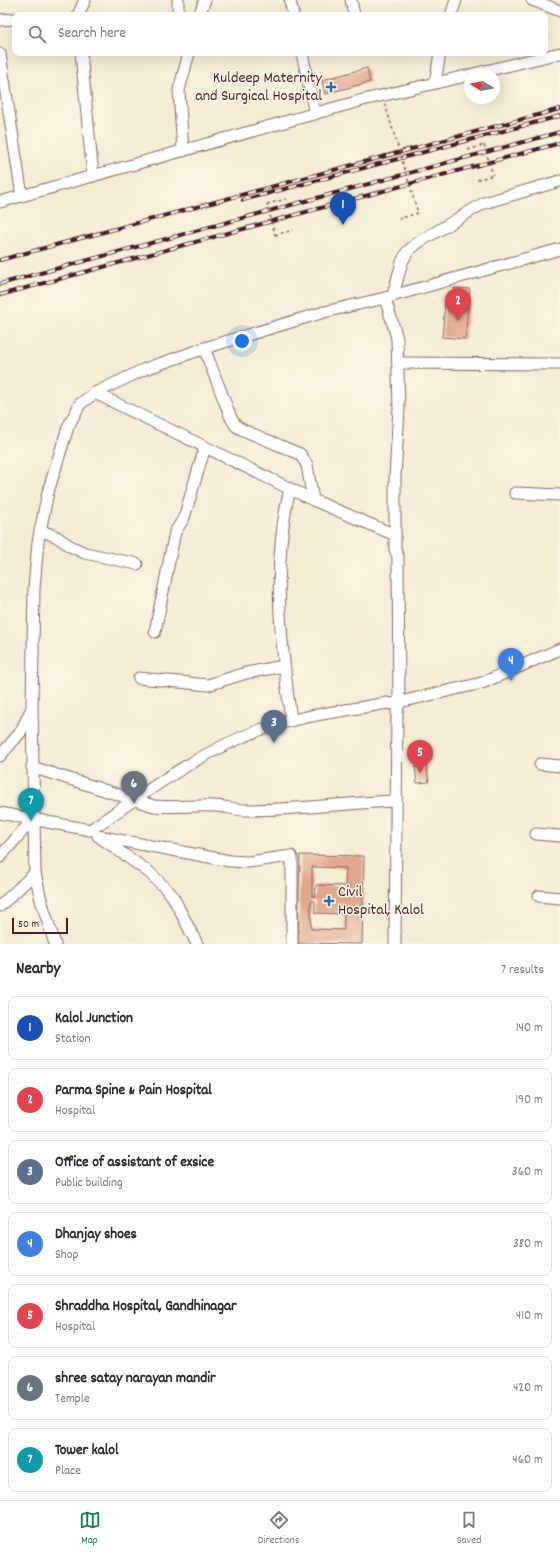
<!DOCTYPE html>
<style>
:root{--surface:#fff;--page:#f7f7f7;--text:#2b2b33;--muted:#7c7c81;--line:#e1e1e2;--accent:#0b8043}
body{margin:0;font-family:Dekko,sans-serif;background:var(--page);color:var(--text)}
.compass{position:absolute;left:464px;top:68px;width:36px;height:36px;border-radius:50%;background:var(--surface);box-shadow:0 4px 16px #0002;rotate:280deg}
.scale{position:absolute;left:12px;bottom:10px;width:56px;box-sizing:border-box;padding-left:4px;border:2px solid #4a1f2b;border-top:0;font-size:11px;line-height:14px;white-space:nowrap;color:#4a1f2b;-webkit-text-stroke:3px #fcf5e5;paint-order:stroke}
.you{position:absolute;left:242px;top:341px;width:14px;height:14px;margin:-10px;border:3px solid #fff;border-radius:50%;background:#1a73e8;box-shadow:0 0 0 6px #1a73e833}
.badge{display:grid;place-items:center;width:26px;height:26px;border-radius:50%;background:var(--accent);color:#fff;font-size:13px;font-weight:700}
.pin{position:absolute;translate:-50% -33px;filter:drop-shadow(0 1px 2px #0008)}
.pin::after{content:'';position:absolute;top:21px;width:14px;height:12px;background:inherit;clip-path:polygon(0 0,100% 0,50% 100%)}
.list{margin:0;padding:0;list-style:none}
h2{display:flex;justify-content:space-between;align-items:center;height:52px;margin:0;padding:0 16px;font-size:17px}
h2 small{font-size:13px;font-weight:400;color:var(--muted)}
.list li{display:grid;grid-template-columns:26px 1fr auto;gap:12px;align-items:center;box-sizing:border-box;height:64px;margin:0 8px 8px;padding:0 8px;border:1px solid var(--line);border-radius:8px}
.list b{display:block;font-size:15px;white-space:nowrap}
.list p{margin:0;font-size:13px;white-space:nowrap;color:var(--muted)}
.list em{font-size:13px;font-style:normal;color:var(--muted)}
.icon{flex:none;width:22px;height:22px;fill:none;stroke:currentColor;stroke-width:2;stroke-linecap:round;stroke-linejoin:round}
.map{position:relative;flex:none;width:560px;height:944px;overflow:hidden}
.search{position:absolute;background:var(--surface);box-shadow:0 4px 16px #0002;left:12px;right:12px;top:12px;height:44px;display:flex;align-items:center;gap:10px;box-sizing:border-box;padding:0 14px;border-radius:8px;color:var(--muted);font-size:15px}
.sheet{height:556px;background:var(--surface)}
nav{display:flex;justify-content:space-around;align-items:center;box-sizing:border-box;height:56px;border-top:1px solid var(--line);background:var(--surface);font-size:11px;color:var(--muted)}
nav a{display:grid;justify-items:center;gap:2px}
nav .on{color:var(--accent)}
.map>svg:first-child{display:block}
</style>
<div class="map">
<svg width="560" height="944" viewBox="0 0 560 944">
<rect width="100%" height="100%" fill="#fcf5e5"/>
<filter id="ink" filterUnits="userSpaceOnUse"><feTurbulence type="fractalNoise" baseFrequency=".025" numOctaves="2"/><feDisplacementMap in="SourceGraphic" scale="8" xChannelSelector="R" yChannelSelector="G"/><feConvolveMatrix kernelMatrix="1 2 1 2 8 2 1 2 1" color-interpolation-filters="sRGB"/></filter>
<filter id="wash" filterUnits="userSpaceOnUse"><feTurbulence type="fractalNoise" baseFrequency=".012" numOctaves="4" result="noise"/><feDisplacementMap in="SourceGraphic" scale="16" xChannelSelector="R" yChannelSelector="G"/><feGaussianBlur stdDeviation="0.9" result="paint"/><feColorMatrix in="noise" values="0 0 0 0 0 0 0 0 0 0 0 0 0 0 0 0 0 1.4 0 .05"/><feComposite in="paint" operator="in"/></filter>
<g filter="url(#wash)">
<rect width="100%" height="100%" fill="#f4ecd3"/>
<g id="blocks">
<g fill="#e1a88d" fill-rule="evenodd">
<polygon points="367,68 370,82 325,94 322,80"/>
<polygon points="454,288 470,289 465,339 442,337 445,304 453,305"/>
<polygon points="426,765 429,782 417,783 415,767"/>
<path d="M300,855l64,1 -2,88 -64,-1zM312,867l34,1 -1,18 -29,-1 -1,11h-3zM311,901h4v12l29,1v16l-33,-1z"/>
</g>
</g>
</g>
<g filter="url(#ink)">
<use href="#blocks" fill-opacity="0" stroke="#866766" stroke-width="1"/>
<g fill="none" stroke-linecap="round" stroke-linejoin="round">
<defs>
<g id="minor">
<polyline points="178,0 178,15"/>
<polyline points="290,0 293,15"/>
<polyline points="351,0 354,15"/>
<polyline points="532,0 560,11"/>
<polyline points="78,15 85,0"/>
<polyline points="199,15 205,0"/>
<polyline points="451,15 456,0"/>
<polyline points="0,20 15,19"/>
<polyline points="81,53 93,176"/>
<polyline points="302,53 315,114"/>
<polyline points="0,54 22,196"/>
<polyline points="473,74 560,53"/>
<polyline points="435,83 440,53"/>
<polyline points="183,151 179,90 189,53"/>
<polyline points="0,202 363,100 470,75"/>
<polyline points="393,295 402,262 408,251 419,242 484,203 560,181"/>
<polyline points="385,298 397,338 399,408 395,477 395,549 398,557 399,702 397,712 395,944"/>
<polyline points="204,348 231,418 236,426 243,430 300,454 307,465 313,500"/>
<polyline points="398,363 560,364"/>
<polyline points="95,393 313,500 395,535"/>
<path d="M290,489c-19,76 -9,155 1,231"/>
<polyline points="515,493 560,495"/>
<polyline points="40,530 57,537 70,546 85,553 137,564"/>
<polyline points="155,632 175,532 184,518 205,447"/>
<polyline points="139,678 208,685 246,673 284,666"/>
<polyline points="0,756 20,733 31,710"/>
<polyline points="540,764 560,766"/>
<path d="M32,767l122,39c22,2 39,-1 61,0 10,0 20,4 30,4 50,0 100,-7 150,-9"/>
<path d="M0,813l90,17c55,-37 107,-77 170,-100 40,-15 85,-19 127,-27l4,1 91,-21 78,-34"/>
<polyline points="536,834 560,836"/>
<polyline points="98,836 230,861 248,862 291,856 292,858 292,944"/>
<polyline points="101,838 150,873 172,895 197,944"/>
<polyline points="0,857 33,819"/>
<polyline points="539,896 560,898"/>
<polyline points="0,906 35,873"/>
<polyline points="55,944 41,900 35,873 32,708 34,588 38,542 48,492 68,427 80,404 95,393 145,369 208,347 324,312 385,298 560,249"/>
</g>
</defs>
<use href="#minor" stroke="#866766" stroke-width="13"/>
<g stroke="#866766" stroke-width="1.5" stroke-dasharray="3 3" stroke-linecap="butt">
<polyline points="468,150 484,145"/>
<polyline points="477,180 493,175"/>
<polyline points="267,204 286,199"/>
<polyline points="398,219 418,213"/>
<polyline points="275,235 293,230"/>
</g>
<use href="#minor" stroke="#fff" stroke-width="11"/>
<defs>
<g id="rail">
<polyline points="243,200 560,116"/>
<polyline points="0,260 560,109"/>
<polyline points="0,284 560,132"/>
<polyline points="0,295 560,143"/>
</g>
</defs>
<use href="#rail" stroke="#4a1f2b" stroke-width="4"/>
<use href="#rail" stroke="#fcf5e5" stroke-width="2.5" stroke-dasharray="8" stroke-linecap="butt"/>
<g stroke="#866766" stroke-width="1.5" stroke-dasharray="3 3" stroke-linecap="butt">
<polyline points="385,104 418,213"/>
<polyline points="484,145 493,175"/>
<polyline points="267,204 275,235"/>
</g>
</g>
</g>
<g fill="#1f6fb2" stroke="#fcf5e5" stroke-width="1.5">
<path d="M329 81h4v4h4v4h-4v4h-4v-4h-4v-4h4z"/>
<path d="M327 895h4v4h4v4h-4v4h-4v-4h-4v-4h4z"/>
</g>
<g text-anchor="middle" dominant-baseline="central" stroke-width="3" stroke-linejoin="round" paint-order="stroke">
<g font-size="16" fill="#4a1f2b" stroke="#fcf5e5" text-anchor="end">
<text x="322" y="78">Kuldeep Maternity<tspan x="322" dy="18">and Surgical Hospital</tspan></text>
<text x="338" y="892" text-anchor="start">Civil<tspan x="338" dy="18">Hospital, Kalol</tspan></text>
</g>
</g>
</svg>
<svg class="compass" viewBox="-18 -18 36 36"><path d="M0-13l5 13h-10z" fill="#e53935"/><path d="M0 13l5-13h-10z" fill="#7c7c81"/></svg>
<div class="scale">50 m</div>
<div class="you"></div>
<div class="pin badge" style="left:343px;top:225px;background:#1a4fb4">1</div>
<div class="pin badge" style="left:458px;top:321px;background:#e0444e">2</div>
<div class="pin badge" style="left:274px;top:743px;background:#5c6f8a">3</div>
<div class="pin badge" style="left:511px;top:681px;background:#3f7fe0">4</div>
<div class="pin badge" style="left:420px;top:773px;background:#e0444e">5</div>
<div class="pin badge" style="left:134px;top:804px;background:#6b7280">6</div>
<div class="pin badge" style="left:31px;top:821px;background:#0f9aa8">7</div>
<div class="search"><svg class="icon" aria-label="search" viewBox="0 0 24 24"><circle cx="10" cy="10" r="6"/><path d="M15 15l6 6"/></svg>Search here</div>
</div>
<section class="sheet">
<h2>Nearby<small>7 results</small></h2>
<ul class="list">
<li><span class="badge" style="background:#1a4fb4">1</span><div><b>Kalol Junction</b><p>Station</p></div><em>140 m</em></li>
<li><span class="badge" style="background:#e0444e">2</span><div><b>Parma Spine &amp; Pain Hospital</b><p>Hospital</p></div><em>190 m</em></li>
<li><span class="badge" style="background:#5c6f8a">3</span><div><b>Office of assistant of exsice</b><p>Public building</p></div><em>360 m</em></li>
<li><span class="badge" style="background:#3f7fe0">4</span><div><b>Dhanjay shoes</b><p>Shop</p></div><em>380 m</em></li>
<li><span class="badge" style="background:#e0444e">5</span><div><b>Shraddha Hospital, Gandhinagar</b><p>Hospital</p></div><em>410 m</em></li>
<li><span class="badge" style="background:#6b7280">6</span><div><b>shree satay narayan mandir</b><p>Temple</p></div><em>420 m</em></li>
<li><span class="badge" style="background:#0f9aa8">7</span><div><b>Tower kalol</b><p>Place</p></div><em>460 m</em></li>
</ul>
</section>
<nav>
<a class="on"><svg class="icon" aria-label="map" viewBox="0 0 24 24"><path d="M3 6l6-2 6 2 6-2v14l-6 2-6-2-6 2zM9 4v14M15 6v14"/></svg>Map</a>
<a><svg class="icon" aria-label="directions" viewBox="0 0 24 24"><path d="M12 3l9 9-9 9-9-9zM9 14v-3h6M13 9l2 2-2 2"/></svg>Directions</a>
<a><svg class="icon" aria-label="saved" viewBox="0 0 24 24"><path d="M7 4h10v16l-5-4-5 4z"/></svg>Saved</a>
</nav>
